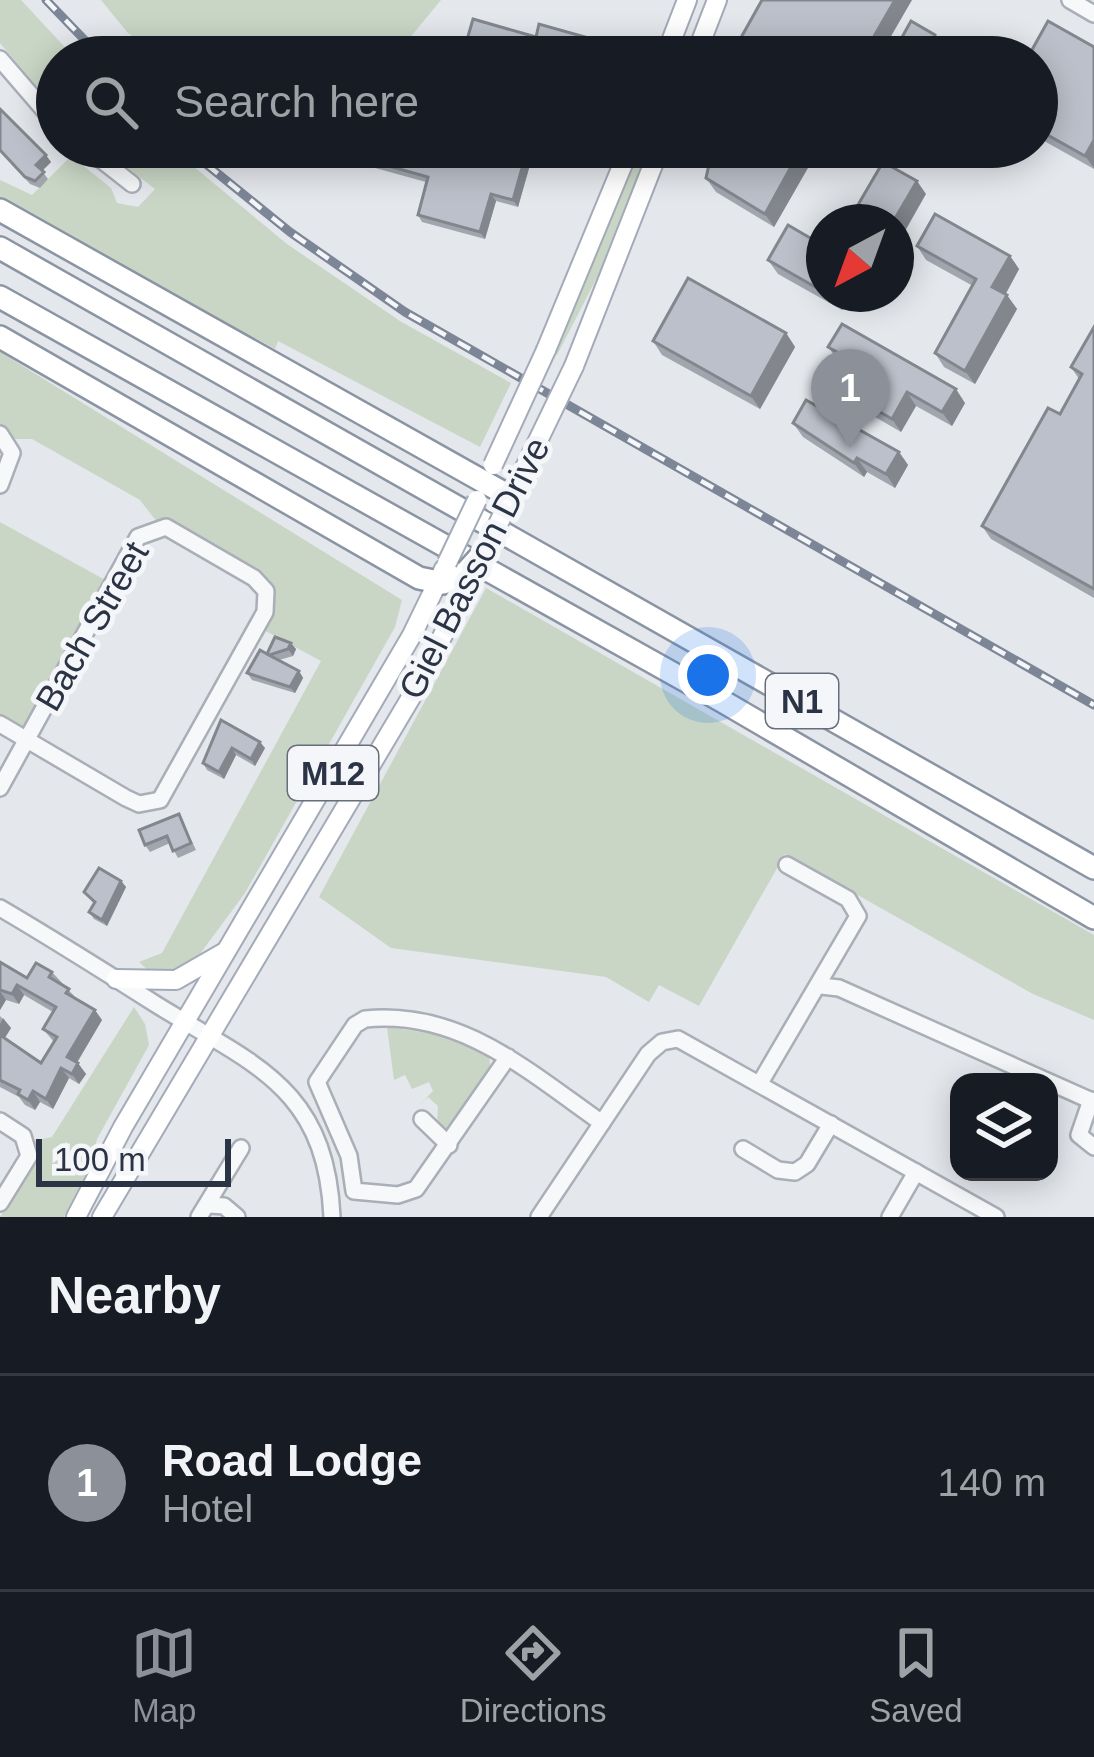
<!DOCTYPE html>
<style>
:root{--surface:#171b24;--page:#20242c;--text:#f1f3f6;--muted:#9ea1a6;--line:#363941;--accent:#8c9099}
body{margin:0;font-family:Helvetica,sans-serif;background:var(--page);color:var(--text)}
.controls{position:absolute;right:36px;bottom:36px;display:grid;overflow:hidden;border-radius:24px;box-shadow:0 6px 30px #0003}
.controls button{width:108px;height:108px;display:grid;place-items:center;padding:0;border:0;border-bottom:3px solid var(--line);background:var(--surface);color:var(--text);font:60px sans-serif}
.compass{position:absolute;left:806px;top:204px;width:108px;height:108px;border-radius:50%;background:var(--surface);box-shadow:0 6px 30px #0003;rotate:221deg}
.scale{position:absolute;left:36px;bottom:30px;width:195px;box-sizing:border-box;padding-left:12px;border:6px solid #2b3445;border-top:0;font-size:33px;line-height:42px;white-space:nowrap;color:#2b3445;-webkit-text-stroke:9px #f4f6f9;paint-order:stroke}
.you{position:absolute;left:708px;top:675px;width:42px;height:42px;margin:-30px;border:9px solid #fff;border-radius:50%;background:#1a73e8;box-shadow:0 0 0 18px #1a73e833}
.badge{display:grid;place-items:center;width:78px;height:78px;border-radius:50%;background:var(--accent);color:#fff;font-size:39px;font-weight:700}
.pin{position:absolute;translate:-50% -99px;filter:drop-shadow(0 3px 6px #0008)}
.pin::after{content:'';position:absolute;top:63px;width:42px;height:36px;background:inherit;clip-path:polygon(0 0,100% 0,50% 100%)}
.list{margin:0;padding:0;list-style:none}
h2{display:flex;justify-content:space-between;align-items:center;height:156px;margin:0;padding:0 48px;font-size:51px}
h2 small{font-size:39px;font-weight:400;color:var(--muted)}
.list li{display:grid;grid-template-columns:78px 1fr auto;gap:36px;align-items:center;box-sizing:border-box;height:216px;padding:0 48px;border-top:3px solid var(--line)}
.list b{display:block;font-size:45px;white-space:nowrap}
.list p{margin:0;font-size:39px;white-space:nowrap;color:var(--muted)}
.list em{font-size:39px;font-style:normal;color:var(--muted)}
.icon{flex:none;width:66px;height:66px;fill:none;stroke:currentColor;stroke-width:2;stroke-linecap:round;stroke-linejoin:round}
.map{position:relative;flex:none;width:1094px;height:1217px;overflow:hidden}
.search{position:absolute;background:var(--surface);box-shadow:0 6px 30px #0003;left:36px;right:36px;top:36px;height:132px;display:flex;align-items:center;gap:30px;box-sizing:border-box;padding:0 42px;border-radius:66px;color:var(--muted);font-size:45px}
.sheet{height:372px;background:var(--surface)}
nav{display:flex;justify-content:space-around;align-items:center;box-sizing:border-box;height:168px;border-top:3px solid var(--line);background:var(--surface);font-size:33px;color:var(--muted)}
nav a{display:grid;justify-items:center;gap:6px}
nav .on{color:var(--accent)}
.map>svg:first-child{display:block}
</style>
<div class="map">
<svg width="1094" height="1217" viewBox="0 0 1094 1217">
<rect width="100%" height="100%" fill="#e4e7ec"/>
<g fill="#c9d6c5">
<polygon points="0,0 21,0 74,57 57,57 57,111 0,43"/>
<polygon points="101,0 441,0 394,57 158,57 127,32"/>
<polygon points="101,147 170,147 287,244 400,321 511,383 480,447 278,341 275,349 0,200 0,180 32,195 71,156 111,188 117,203 138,207 155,189"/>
<polygon points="641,147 652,147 606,260 557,355 554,353"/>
<polygon points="0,352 402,600 395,627 245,893 194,962 180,971 151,973 139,962 162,953 321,661 262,629 272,612 271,589 157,522 140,500 32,439 14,439 0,428"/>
<polygon points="0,522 107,581 27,724 19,727 0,718"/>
<polygon points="486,588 1094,935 1094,1020 1033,994 785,854 699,1006 659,985 649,1002 606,977 391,948 319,897"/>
<polygon points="134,1007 145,1024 149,1045 97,1139 91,1165 64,1217 0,1217 34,1166 33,1141 52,1137"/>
<polygon points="387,1027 462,1038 489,1056 491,1072 449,1129 437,1125 438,1106 428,1097 419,1105 433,1091 429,1082 412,1089 405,1075 394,1080"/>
</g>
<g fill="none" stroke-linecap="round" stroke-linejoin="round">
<defs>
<g id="minor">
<polyline points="1070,0 1094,14"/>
<polyline points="0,59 57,125"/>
<polyline points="85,147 132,184"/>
<polyline points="0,434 12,453 0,485"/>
<polyline points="0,724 126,798 139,804 160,800 265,612 266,591 254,578 166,527 138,537 0,788"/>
<path d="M0,908c53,31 105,64 157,97 97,60 169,82 175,212"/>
<polyline points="821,986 839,988 1094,1102"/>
<path d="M508,1057l-92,132 -18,6 -44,-4 -5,-35 -32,-74 38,-57 10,-6c95,-10 164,53 237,104"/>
<polyline points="760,1083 858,916 848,899 787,865"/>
<polyline points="1091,1100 1079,1135 1094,1147"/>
<polyline points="422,1119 449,1145"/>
<polyline points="0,1121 23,1136 29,1156 0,1203"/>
<polyline points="743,1149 778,1170 795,1172 807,1164 831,1124"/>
<polyline points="210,1205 224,1206 237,1217"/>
<polyline points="199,1217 241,1148"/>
<polyline points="539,1217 648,1054 662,1042 678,1039 996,1217"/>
<polyline points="890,1217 916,1172"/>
</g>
<g id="major">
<polyline points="665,57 687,0"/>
<polyline points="695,57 717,0"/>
<polyline points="546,350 630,147"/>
<polyline points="574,366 660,147"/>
<polyline points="116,979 176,980 223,953"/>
<polyline points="76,1217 123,1127 412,635 444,569"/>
<polyline points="102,1217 413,694 473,576"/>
</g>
<g id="highway">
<polyline points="0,210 511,497"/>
<polyline points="0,248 1094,868"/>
<polyline points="0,297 722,701 1094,918"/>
<polyline points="0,337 419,578 443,583 467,571"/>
</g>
</defs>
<use href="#minor" stroke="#a9aeb7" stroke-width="20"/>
<use href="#major" stroke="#a3abb8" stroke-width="22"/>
<use href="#highway" stroke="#8b94a3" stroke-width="26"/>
<use href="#minor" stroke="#f7f8fa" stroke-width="15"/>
<use href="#major" stroke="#fff" stroke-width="18"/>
<use href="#highway" stroke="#fff" stroke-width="21"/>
<defs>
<g id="rail">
<polyline points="46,0 101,57"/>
<polyline points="185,147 290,232 405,312 1094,705"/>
</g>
</defs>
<use href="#rail" stroke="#7d8696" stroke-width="9"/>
<use href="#rail" stroke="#f4f6f9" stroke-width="4.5" stroke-dasharray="14" stroke-linecap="butt"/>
<defs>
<g id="major-bridge">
<polyline points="493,465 546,350"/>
<polyline points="518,482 574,366"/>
<polyline points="481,560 502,516"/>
<polyline points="447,563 477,500"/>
</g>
<polyline id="highway-bridge" points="467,571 485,551"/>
</defs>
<use href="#major-bridge" stroke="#a3abb8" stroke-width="22" stroke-linecap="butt"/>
<use href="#highway-bridge" stroke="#8b94a3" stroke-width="26" stroke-linecap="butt"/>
<use href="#major-bridge" stroke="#fff" stroke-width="18"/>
<use href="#highway-bridge" stroke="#fff" stroke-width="21"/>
</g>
<g fill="#a1a5ae">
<polygon points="1094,47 1094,169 1037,137 1037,57"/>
<polygon points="0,109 51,162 42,171 48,179 40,188 30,184 0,151"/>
<polygon points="535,147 518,207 496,201 485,239 422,222 418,215 426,182 357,163 353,156"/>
<polygon points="802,147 820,147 818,150 814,148 817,152 774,227 716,192 706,178"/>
<polygon points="824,246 824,294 851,294 842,310 778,274 768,260"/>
<polygon points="917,246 1010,256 1019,269 1005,294 1017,309 975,384 944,367 935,353 973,286 926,260"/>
<polygon points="1094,327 1094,598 991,539 982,526 1060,414 1079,379 1071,367"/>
<polygon points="786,333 795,347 760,409 662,355 653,341"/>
<polygon points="828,347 965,403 952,426 916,406 901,432 858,407 849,394 860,373 838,360"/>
<polygon points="793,423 899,452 908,465 895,488 867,472 864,477 803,437"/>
<polygon points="275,637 296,649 293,656 279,660 299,671 303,678 295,693 252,680 247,673 267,654"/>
<polygon points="221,720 265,748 255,766 236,755 224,779 207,770 203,763"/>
<polygon points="179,814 196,850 178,858 170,843 150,852 145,845"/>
<polygon points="121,881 126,887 107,926 94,919 89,912 94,904 84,892"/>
<polygon points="0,962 27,978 52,972 76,998 102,1020 77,1063 86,1074 79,1084 69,1078 53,1109 40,1102 35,1110 25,1105 19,1097 0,1087 0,1016 11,1028 5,1038 41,1063 54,1042 43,1029 53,1012 24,995 19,1004 6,1000 0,1010"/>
</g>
<g fill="#83868d">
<polygon points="895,0 912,0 879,57 862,57"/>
<polygon points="935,35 942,45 938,57 927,57"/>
<polygon points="603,42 608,48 605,57 599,57"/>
<polygon points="1094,140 1094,168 1085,156"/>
<polygon points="528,147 535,147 518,207 513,200"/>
<polygon points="802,147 813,147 817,152 774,227 765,214"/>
<polygon points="46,155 51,162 41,172 36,165"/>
<polygon points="917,181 926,194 896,247 896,222 893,222"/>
<polygon points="491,194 496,201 485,239 480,232"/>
<polygon points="1010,256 1019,269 1002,301 992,287"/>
<polygon points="834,294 851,294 842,310 832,297"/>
<polygon points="1007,295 1017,309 975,384 965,371"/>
<polygon points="786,333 795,347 760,409 751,396"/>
<polygon points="956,389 965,403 952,426 942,412"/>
<polygon points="907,392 916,406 901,432 892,419"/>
<polygon points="899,452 908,465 895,488 886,474"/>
<polygon points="857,458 867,472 864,477 854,463"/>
<polygon points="291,643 296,649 293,656 288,649"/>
<polygon points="299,671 303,678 295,693 290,687"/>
<polygon points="260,742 265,748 255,766 251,759"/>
<polygon points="232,748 236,755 224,779 219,772"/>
<polygon points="121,881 126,887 107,926 102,920"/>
<polygon points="17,985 24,995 19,1004 12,994"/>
<polygon points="0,991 6,1000 0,1010"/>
<polygon points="95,1010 102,1020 74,1067 67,1057"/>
<polygon points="3,1018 11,1028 2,1042 0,1039 0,1024"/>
<polygon points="78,1063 86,1074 79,1084 72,1074"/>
<polygon points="61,1068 69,1078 53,1109 46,1099"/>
<polygon points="33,1091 40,1102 35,1110 28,1100"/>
</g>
<g fill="#bbc0ca" stroke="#83868d" stroke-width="3">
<polygon points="762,0 895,0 862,57 745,57 749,49 738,43"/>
<polygon points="473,19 536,37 539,24 603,42 599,57 462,57"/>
<polygon points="911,21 935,35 927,57 891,57"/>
<polygon points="1048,21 1094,47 1094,140 1085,156 1037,129 1037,57 1028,57"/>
<polygon points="0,109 46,155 36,165 44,172 35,181 25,177 0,150"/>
<polygon points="355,147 528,147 513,200 491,194 480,232 418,215 428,177 353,156"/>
<polygon points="713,147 802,147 765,214 706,178"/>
<polygon points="883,162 917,181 893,222 848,222"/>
<polygon points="935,214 1010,256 992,287 1007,295 965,371 935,353 976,279 917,246"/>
<polygon points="788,225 824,246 824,292 768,260"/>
<polygon points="688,278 786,333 751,396 653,341"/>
<polygon points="842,324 956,389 942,412 907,392 892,419 849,394 864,367 828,347"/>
<polygon points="1094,327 1094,589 982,526 1048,408 1060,414 1082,374 1071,367"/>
<polygon points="806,400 899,452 886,474 857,458 854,463 793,423"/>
<polygon points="275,637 291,643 288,649 269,655 299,671 290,687 247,673 260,650 267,654"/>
<polygon points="221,720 260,742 251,759 232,748 219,772 203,763"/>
<polygon points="179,814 191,843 173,851 167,836 145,845 139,830"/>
<polygon points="99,868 121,881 102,920 89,912 95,902 84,892"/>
<polygon points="0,962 27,978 36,963 52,972 49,977 69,989 66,993 95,1010 67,1057 78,1063 72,1074 61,1068 46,1099 33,1091 28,1100 18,1094 20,1090 0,1080 0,1035 41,1063 57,1037 43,1029 56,1007 17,985 12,994 0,990"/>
</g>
<g text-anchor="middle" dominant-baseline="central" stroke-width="10" stroke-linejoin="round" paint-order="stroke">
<g fill="#f4f6f9" stroke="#676e7b" stroke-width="3">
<rect x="766" y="674" width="72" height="54" rx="9"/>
<rect x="288" y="746" width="90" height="54" rx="9"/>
</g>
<g font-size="33" font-weight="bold" fill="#2b3445">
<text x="802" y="701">N1</text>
<text x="333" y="773">M12</text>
</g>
<g font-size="36" fill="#2b3445" stroke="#f4f6f9">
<text transform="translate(474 568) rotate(-63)">Giel Basson Drive</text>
<text transform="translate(92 626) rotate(-60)">Bach Street</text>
</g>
</g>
</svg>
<div class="controls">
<button><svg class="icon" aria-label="layers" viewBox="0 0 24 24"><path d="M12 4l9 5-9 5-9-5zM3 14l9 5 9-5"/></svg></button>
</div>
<svg class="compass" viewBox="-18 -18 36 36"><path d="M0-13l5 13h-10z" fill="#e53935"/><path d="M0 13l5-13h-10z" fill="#9ea1a6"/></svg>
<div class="scale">100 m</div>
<div class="you"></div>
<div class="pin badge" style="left:850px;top:448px">1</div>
<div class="search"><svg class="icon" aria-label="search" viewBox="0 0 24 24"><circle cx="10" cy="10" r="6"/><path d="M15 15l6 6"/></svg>Search here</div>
</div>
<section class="sheet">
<h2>Nearby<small></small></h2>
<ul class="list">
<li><span class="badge">1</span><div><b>Road Lodge</b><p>Hotel</p></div><em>140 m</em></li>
</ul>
</section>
<nav>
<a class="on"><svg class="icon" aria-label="map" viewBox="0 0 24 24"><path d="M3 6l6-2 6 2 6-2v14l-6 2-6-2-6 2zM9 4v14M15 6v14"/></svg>Map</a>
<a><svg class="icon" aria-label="directions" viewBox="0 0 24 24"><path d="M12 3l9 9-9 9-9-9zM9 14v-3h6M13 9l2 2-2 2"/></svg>Directions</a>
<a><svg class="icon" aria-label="saved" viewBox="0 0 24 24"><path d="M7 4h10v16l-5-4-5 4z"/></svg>Saved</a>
</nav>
